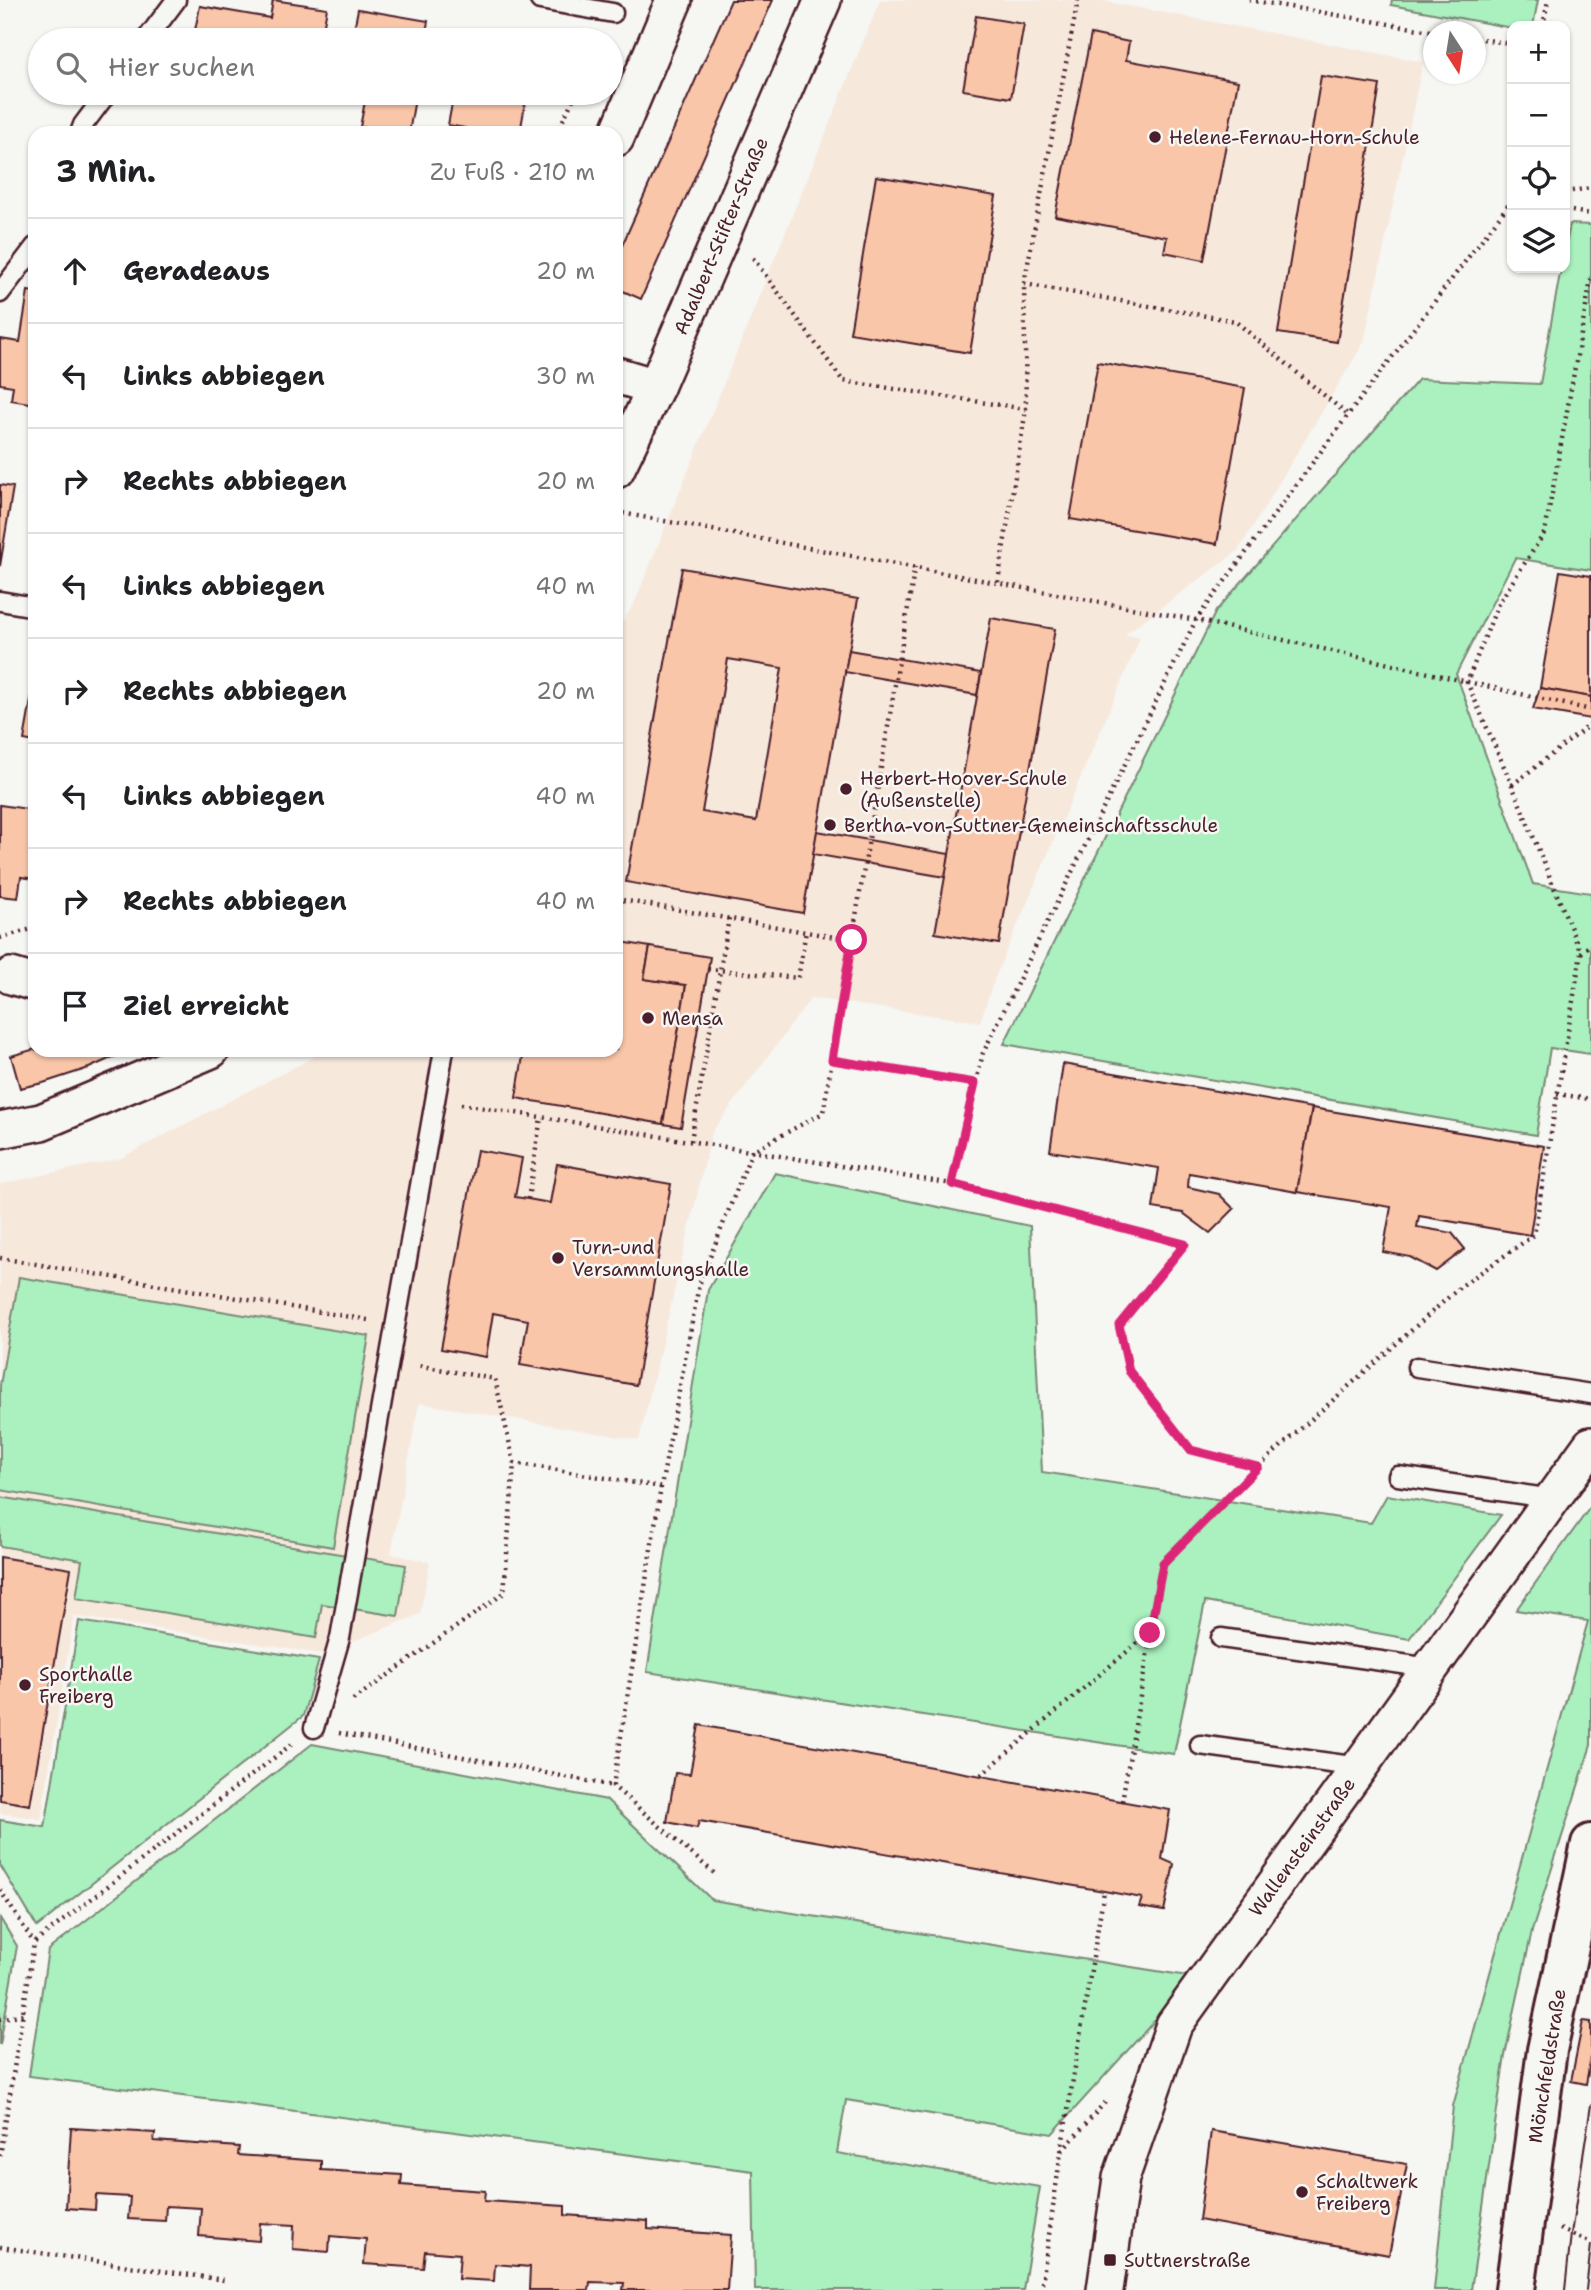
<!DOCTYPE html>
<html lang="de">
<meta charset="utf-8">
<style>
:root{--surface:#fff;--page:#f6f6f6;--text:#202124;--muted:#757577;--line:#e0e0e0}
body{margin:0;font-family:"Shantell Sans",sans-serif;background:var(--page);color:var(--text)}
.controls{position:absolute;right:21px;top:21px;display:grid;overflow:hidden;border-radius:14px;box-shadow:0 2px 5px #0004}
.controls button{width:63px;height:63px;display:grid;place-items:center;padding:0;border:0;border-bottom:2px solid var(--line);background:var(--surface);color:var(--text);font:35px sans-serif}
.compass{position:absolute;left:1423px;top:21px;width:63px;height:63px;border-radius:50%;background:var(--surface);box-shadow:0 2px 5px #0004;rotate:168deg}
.stop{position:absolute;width:21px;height:21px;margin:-16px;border:5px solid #db2777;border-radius:50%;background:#fff}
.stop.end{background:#db2777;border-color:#fff;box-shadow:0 2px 7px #0008}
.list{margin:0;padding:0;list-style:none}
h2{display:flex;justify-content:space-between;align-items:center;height:91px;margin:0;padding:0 28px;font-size:30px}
h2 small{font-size:23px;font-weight:400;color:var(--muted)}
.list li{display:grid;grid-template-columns:46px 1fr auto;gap:21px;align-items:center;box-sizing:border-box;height:105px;padding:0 28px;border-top:2px solid var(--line)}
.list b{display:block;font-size:26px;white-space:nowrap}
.list em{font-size:23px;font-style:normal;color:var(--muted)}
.icon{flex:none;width:38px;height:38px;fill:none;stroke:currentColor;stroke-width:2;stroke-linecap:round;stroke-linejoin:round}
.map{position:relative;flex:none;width:1591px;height:2290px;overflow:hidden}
.search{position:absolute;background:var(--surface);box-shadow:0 2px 5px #0004;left:28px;top:28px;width:595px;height:77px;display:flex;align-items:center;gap:18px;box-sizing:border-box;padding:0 24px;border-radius:38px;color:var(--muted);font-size:26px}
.panel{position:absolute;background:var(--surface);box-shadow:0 2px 5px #0004;left:28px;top:126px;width:595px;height:931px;border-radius:21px}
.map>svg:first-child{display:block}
</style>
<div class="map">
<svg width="1591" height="2290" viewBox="0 0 1591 2290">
<rect width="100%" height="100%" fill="#f6f6f2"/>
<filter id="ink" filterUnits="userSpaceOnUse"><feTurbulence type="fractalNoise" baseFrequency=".0143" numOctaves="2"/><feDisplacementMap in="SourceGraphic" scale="14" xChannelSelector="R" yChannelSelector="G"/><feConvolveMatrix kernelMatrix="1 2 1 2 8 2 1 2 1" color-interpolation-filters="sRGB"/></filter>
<g filter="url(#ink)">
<polygon fill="#f7e8dc" points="880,0 1098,0 1423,62 1364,342 1238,551 1125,634 1140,638 994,980 980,1022 811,998 712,1132 639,1440 419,1403 391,1554 430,1562 420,1614 322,1654 74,1616 41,1819 0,1813 0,1184 119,1159 327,1050 616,1050 616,632 634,604"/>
<g fill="#aaf1bf" stroke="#7a8875" stroke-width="2">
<polygon points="1392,0 1538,0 1533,26 1512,28 1391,5"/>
<polygon points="1570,224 1591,225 1591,570 1515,558 1456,674 1533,884 1591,893 1591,1054 1550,1048 1536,1135 1004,1044 1216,611 1419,379 1540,384 1561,268 1565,268 1565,250"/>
<polygon points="775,1173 1030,1226 1042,1472 1371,1523 1387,1495 1501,1515 1409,1639 1205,1602 1174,1754 647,1672 708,1290"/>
<polygon points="19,1277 369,1336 333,1547 0,1490 0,1385"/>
<polygon points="0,1497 406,1565 398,1616 322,1604 316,1638 76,1598 82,1560 0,1546"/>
<polygon points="1591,1506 1591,1745 1532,1931 1505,2055 1471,2290 1434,2290 1453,2106 1588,1621 1516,1610"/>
<polygon points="79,1621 319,1660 303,1716 37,1927 0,1865 0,1820 45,1827"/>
<polygon points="312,1744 607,1800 712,1900 1194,1977 1052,2134 846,2100 837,2153 1040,2187 1023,2290 755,2290 753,2171 29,2076 48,1950"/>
<polygon points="0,1918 17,1946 0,2045"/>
</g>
<g fill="#f9c6a9" stroke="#4a1f2b" stroke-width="2" fill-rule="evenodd">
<polygon points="273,0 327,8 321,40 193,40 200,6 270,18"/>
<polygon points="731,0 773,0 641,299 616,288 616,259"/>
<polygon points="358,9 428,21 425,40 352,40"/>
<polygon points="976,16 1024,24 1011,98 963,90"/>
<polygon points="1091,34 1129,42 1126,60 1238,81 1204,260 1164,252 1167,237 1055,216"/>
<polygon points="1321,76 1380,85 1337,342 1278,333"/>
<polygon points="349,93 416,93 409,133 360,127 366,96"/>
<polygon points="454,93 527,93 520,133 464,133 465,128 448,125"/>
<polygon points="876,176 996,196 970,353 850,333"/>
<polygon points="28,291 35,292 35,404 11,400 13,386 0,384 0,339 20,342"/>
<polygon points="1098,362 1245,388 1217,544 1070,519"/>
<polygon points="0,485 13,487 0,566"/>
<path d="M682,568l176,31 -55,314 -177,-31zM728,659l54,9 -26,153 -54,-9z"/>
<polygon points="1560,571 1591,576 1591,697 1540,688"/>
<polygon points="991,618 1055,629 999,944 935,933"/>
<polygon points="849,650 981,673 977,695 845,672"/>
<polygon points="35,678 35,742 24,740"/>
<polygon points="1540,688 1591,697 1591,719 1533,709"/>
<polygon points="0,805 35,810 35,879 21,877 18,898 0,896"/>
<polygon points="817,831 949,854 945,877 813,854"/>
<polygon points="616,941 650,947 644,979 686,985 663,1124 516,1098 524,1050 616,1050"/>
<polygon points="650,947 710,957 681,1127 663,1124 686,985 644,979"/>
<polygon points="35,1049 35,1050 129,1050 89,1068 43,1083 20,1088 11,1056"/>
<polygon points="1063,1064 1312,1108 1297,1192 1189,1173 1188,1187 1219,1194 1234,1209 1210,1233 1183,1213 1153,1208 1159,1168 1050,1151"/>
<polygon points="1312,1108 1544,1146 1530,1235 1419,1216 1417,1227 1452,1233 1465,1249 1436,1271 1410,1257 1383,1252 1391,1207 1297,1192"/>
<polygon points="477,1150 522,1158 515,1197 528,1199 550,1203 557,1164 671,1184 636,1385 520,1365 528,1320 493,1313 486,1357 441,1349"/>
<polygon points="0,1557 71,1569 30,1805 0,1800"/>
<polygon points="699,1725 1170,1810 1162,1859 1174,1864 1164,1911 1139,1907 1142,1898 1104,1891 699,1821 697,1828 667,1822 675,1773 690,1774"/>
<polygon points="1583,2021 1591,2022 1591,2056 1586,2084 1571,2081"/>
<polygon points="71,2128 155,2133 154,2141 239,2147 238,2155 321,2161 321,2170 402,2175 401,2185 485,2191 484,2201 565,2206 565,2215 648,2221 648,2229 731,2235 727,2290 623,2290 624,2283 590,2282 589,2290 529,2290 530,2267 495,2264 494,2281 458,2279 460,2254 425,2251 423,2268 364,2264 366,2239 330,2236 329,2252 293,2249 294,2225 260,2223 259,2241 199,2236 201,2208 166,2206 165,2221 128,2219 130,2197 96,2195 95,2210 66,2208"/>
<polygon points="1211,2131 1407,2164 1389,2255 1199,2220"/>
</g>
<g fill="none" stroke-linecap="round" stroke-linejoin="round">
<defs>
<g id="service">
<polyline points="540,0 613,13"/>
<polyline points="146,40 176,0"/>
<polyline points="80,133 83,125 107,93"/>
<polyline points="0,293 35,247"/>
<polyline points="0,601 35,607"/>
<polyline points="1417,1367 1591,1394"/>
<polyline points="1398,1476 1553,1499"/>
<polyline points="1221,1638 1430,1668"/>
<polyline points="314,1728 340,1638 444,1050"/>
<polyline points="1200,1745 1359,1767"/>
</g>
<g id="minor">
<polyline points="616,138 674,0"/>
<polyline points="616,375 656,387"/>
<polyline points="616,470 656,387 823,0"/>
<polyline points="11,976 35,983"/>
<polyline points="0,1130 41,1122 211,1050"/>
<polyline points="1105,2290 1121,2178 1174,2025 1591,1445"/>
</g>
<polyline id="secondary" points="1515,2290 1547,2050 1591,1844"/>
</defs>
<use href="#service" stroke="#4a1f2b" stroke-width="23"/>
<use href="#minor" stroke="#4a1f2b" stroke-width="40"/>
<use href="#secondary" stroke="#4a1f2b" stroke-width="44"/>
<g stroke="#4a1f2b" stroke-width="4.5" stroke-dasharray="2 5" stroke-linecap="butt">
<polyline points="1249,0 1436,32"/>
<polyline points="1543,26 1548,0"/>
<polyline points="1476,38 1512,44"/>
<polyline points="557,133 576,93"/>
<polyline points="1565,192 1591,188"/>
<polyline points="1510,200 1512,187"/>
<polyline points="1565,210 1591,214"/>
<polyline points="753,258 843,381 1026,409"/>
<polyline points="1024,284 1235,321 1348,415"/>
<polyline points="616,512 1196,620 1591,710"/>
<polyline points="998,582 1026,409 1024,284 1078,0"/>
<polyline points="1512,785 1591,724"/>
<polyline points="616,899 852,940 915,566"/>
<polyline points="0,938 35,928"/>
<polyline points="1581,953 1591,944"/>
<polyline points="708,969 798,978 806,931"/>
<polyline points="832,1060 852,940"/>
<polyline points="1557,1094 1590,1099"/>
<polyline points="461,1104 952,1184 1186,1244 1120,1325 1129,1371 1191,1450 1257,1467"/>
<polyline points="691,1141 729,918"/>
<polyline points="952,1184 983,1053 1196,620 1348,415 1512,200"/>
<polyline points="528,1199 541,1117"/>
<polyline points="0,1258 368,1320"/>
<polyline points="514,1463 661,1487 699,1285 752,1151 823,1113 832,1060 975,1083"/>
<polyline points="661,1487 613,1786 714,1873"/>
<polyline points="353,1700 504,1593 514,1463 495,1379 416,1365"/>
<polyline points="339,1733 613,1786"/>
<polyline points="981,1775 1149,1633"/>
<polyline points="1122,1801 1163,1563 1258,1467 1460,1287 1534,1235 1581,953 1512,785 1467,682 1498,604 1545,532 1591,279"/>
<polyline points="0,1890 34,1943"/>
<polyline points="0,2019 23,2014"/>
<polyline points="1062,2151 1107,2100"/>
<polyline points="0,2156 34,1943 292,1744"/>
<polyline points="1560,2229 1591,2243"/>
<polyline points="0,2247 224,2280"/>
<polyline points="1041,2290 1061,2152 1104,1891"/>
</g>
<use href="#service" stroke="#f6f6f2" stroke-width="18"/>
<use href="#minor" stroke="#f6f6f2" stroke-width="35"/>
<use href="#secondary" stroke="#f6f6f2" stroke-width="38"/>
<g stroke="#4a1f2b" stroke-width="2">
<polyline points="1565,2290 1571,2234 1591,2105"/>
<polyline points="1586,2290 1591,2245"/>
</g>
</g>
</g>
<g fill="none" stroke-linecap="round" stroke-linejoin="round" filter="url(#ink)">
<polyline stroke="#db2777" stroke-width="9" points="852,940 832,1060 975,1083 952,1184 1185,1244 1119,1325 1129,1371 1191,1450 1258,1467 1163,1563 1150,1633"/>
</g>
<g fill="#4a1f2b" stroke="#f6f6f2" stroke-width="2.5">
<circle cx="1155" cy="137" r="7"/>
<circle cx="846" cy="789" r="7"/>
<circle cx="830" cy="825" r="7"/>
<circle cx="648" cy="1018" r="7"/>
<circle cx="558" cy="1258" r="7"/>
<circle cx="25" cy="1685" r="7"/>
<circle cx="1302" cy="2192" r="7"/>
<rect x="1103" y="2253" width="14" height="14" rx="3.5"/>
</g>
<g text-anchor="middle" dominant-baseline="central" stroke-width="5" stroke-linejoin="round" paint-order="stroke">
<g font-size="19" fill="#4a1f2b" stroke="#f6f6f2" text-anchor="start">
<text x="1169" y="137">Helene-Fernau-Horn-Schule</text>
<text x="860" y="778">Herbert-Hoover-Schule<tspan x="860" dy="22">(Außenstelle)</tspan></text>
<text x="844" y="825">Bertha-von-Suttner-Gemeinschaftsschule</text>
<text x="662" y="1018">Mensa</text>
<text x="572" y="1247">Turn-und<tspan x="572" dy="22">Versammlungshalle</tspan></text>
<text x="39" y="1674">Sporthalle<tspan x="39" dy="22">Freiberg</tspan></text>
<text x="1316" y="2181">Schaltwerk<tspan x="1316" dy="22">Freiberg</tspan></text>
<text x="1124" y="2260">Suttnerstraße</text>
</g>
<g font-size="19" fill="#4a1f2b" stroke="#f6f6f2">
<text transform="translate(721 236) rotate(-67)">Adalbert-Stifter-Straße</text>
<text transform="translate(1302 1847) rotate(-54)">Wallensteinstraße</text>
<text transform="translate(1547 2066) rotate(-81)">Mönchfeldstraße</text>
</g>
</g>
</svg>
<div class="controls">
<button>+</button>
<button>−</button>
<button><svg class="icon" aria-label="locate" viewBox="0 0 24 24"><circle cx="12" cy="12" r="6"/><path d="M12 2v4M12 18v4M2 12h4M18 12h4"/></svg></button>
<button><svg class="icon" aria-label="layers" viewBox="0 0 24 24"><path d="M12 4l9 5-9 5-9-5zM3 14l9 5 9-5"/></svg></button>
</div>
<svg class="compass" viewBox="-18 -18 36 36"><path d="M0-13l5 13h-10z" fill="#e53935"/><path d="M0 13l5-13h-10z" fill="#757577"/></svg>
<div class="stop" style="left:852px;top:940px"></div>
<div class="stop end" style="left:1150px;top:1633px"></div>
<div class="search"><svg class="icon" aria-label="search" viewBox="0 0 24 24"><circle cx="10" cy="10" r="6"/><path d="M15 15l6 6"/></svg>Hier suchen</div>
<section class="panel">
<h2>3 Min.<small>Zu Fuß · 210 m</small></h2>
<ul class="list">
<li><svg class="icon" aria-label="ahead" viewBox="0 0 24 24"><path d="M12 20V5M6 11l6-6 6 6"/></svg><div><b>Geradeaus</b></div><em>20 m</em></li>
<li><svg class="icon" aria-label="left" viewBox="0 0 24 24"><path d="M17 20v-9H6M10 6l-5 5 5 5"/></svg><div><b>Links abbiegen</b></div><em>30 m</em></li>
<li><svg class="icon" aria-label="right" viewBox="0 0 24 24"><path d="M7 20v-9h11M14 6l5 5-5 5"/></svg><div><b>Rechts abbiegen</b></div><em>20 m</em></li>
<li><svg class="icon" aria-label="left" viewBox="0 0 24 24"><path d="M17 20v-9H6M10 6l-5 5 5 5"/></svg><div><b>Links abbiegen</b></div><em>40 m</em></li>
<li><svg class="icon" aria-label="right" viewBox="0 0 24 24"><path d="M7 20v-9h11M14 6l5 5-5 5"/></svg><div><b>Rechts abbiegen</b></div><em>20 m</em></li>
<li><svg class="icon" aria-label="left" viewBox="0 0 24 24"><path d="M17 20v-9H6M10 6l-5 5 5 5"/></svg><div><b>Links abbiegen</b></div><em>40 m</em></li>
<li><svg class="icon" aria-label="right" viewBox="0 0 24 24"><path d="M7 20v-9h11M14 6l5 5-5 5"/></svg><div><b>Rechts abbiegen</b></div><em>40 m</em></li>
<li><svg class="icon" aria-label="arrive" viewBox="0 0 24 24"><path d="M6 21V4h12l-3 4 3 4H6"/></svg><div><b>Ziel erreicht</b></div></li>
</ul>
</section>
</div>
